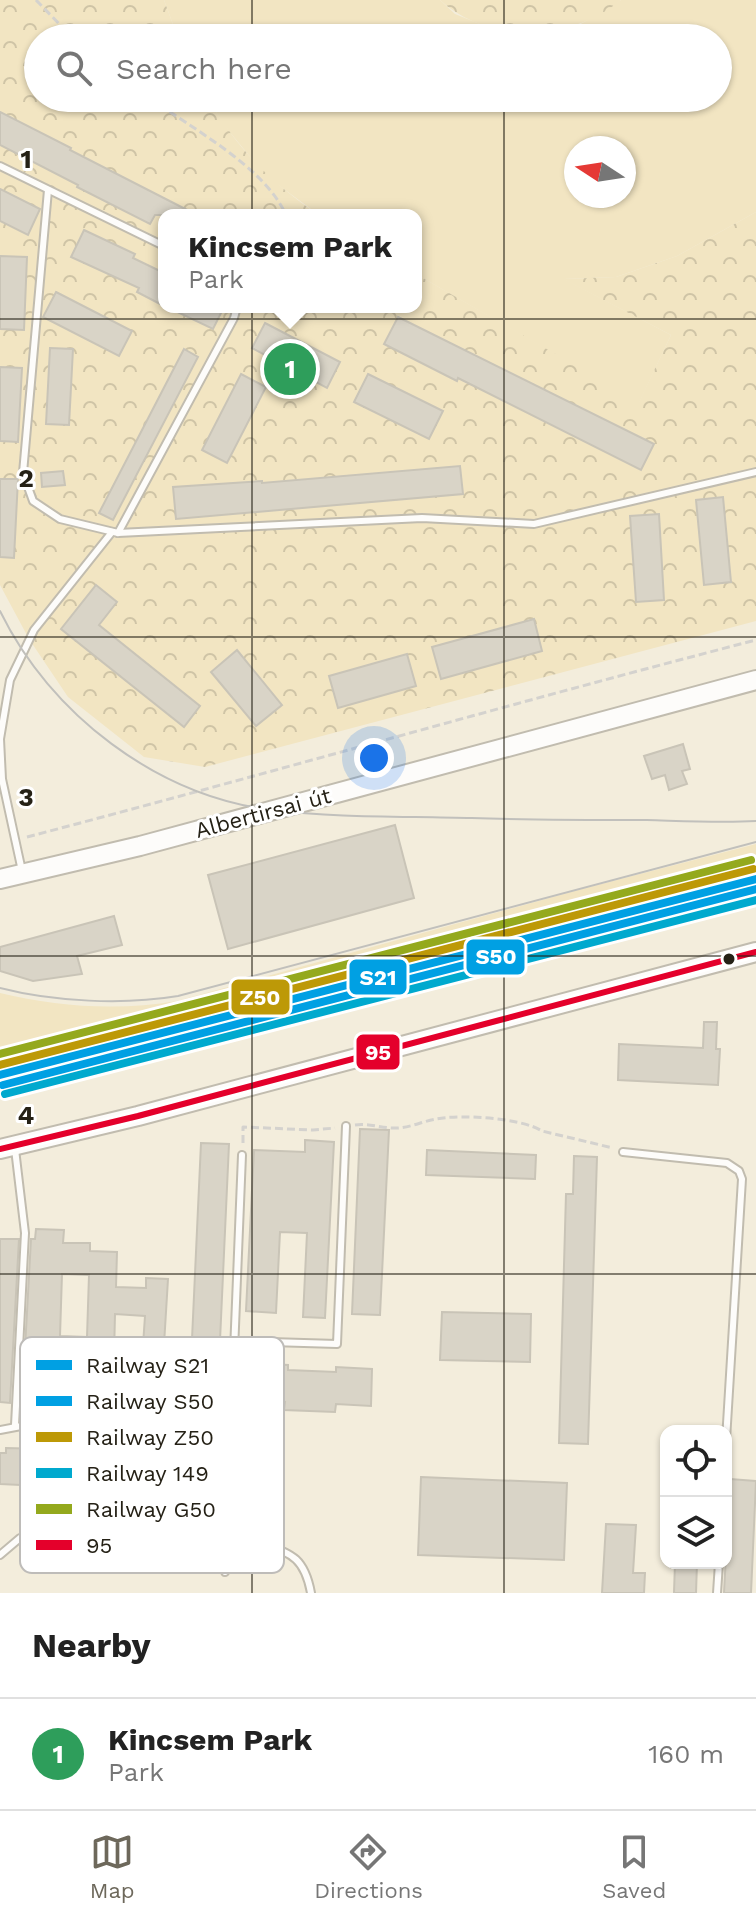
<!DOCTYPE html>
<meta charset="utf-8">
<style>
:root{--surface:#fff;--page:#f2f2f2;--text:#222;--muted:#767676;--line:#e0e0e0;--accent:#6d685b}
body{margin:0;font-family:"Work Sans",sans-serif;background:var(--page);color:var(--text)}
.controls{position:absolute;right:24px;bottom:24px;display:grid;overflow:hidden;border-radius:16px;box-shadow:0 2px 6px #0004}
.controls button{width:72px;height:72px;display:grid;place-items:center;padding:0;border:0;border-bottom:2px solid var(--line);background:var(--surface);color:var(--text);font:40px sans-serif}
.compass{position:absolute;left:564px;top:136px;width:72px;height:72px;border-radius:50%;background:var(--surface);box-shadow:0 2px 6px #0004;rotate:282deg}
.you{position:absolute;left:374px;top:758px;width:28px;height:28px;margin:-20px;border:6px solid #fff;border-radius:50%;background:#1a73e8;box-shadow:0 0 0 12px #1a73e833}
.badge{display:grid;place-items:center;width:52px;height:52px;border-radius:50%;background:var(--accent);color:#fff;font-size:26px;font-weight:700}
.pin{position:absolute;translate:-50% -50%;border:4px solid #fff;box-shadow:0 2px 8px #0006}
.popup{position:absolute;left:158px;top:209px;width:264px;height:104px;box-sizing:border-box;display:grid;place-content:center;border-radius:16px;background:var(--surface);filter:drop-shadow(0 2px 6px #0005);font-size:26px;white-space:nowrap;color:var(--muted)}
.popup b{font-size:30px;color:var(--text)}
.popup::after{content:'';position:absolute;left:50%;top:100%;margin-left:-16px;border:16px solid transparent;border-top-color:var(--surface)}
.list{margin:0;padding:0;list-style:none}
h2{display:flex;justify-content:space-between;align-items:center;height:104px;margin:0;padding:0 32px;font-size:34px}
h2 small{font-size:26px;font-weight:400;color:var(--muted)}
.list li{display:grid;grid-template-columns:52px 1fr auto;gap:24px;align-items:center;box-sizing:border-box;height:112px;padding:0 32px;border-top:2px solid var(--line)}
.list b{display:block;font-size:30px;white-space:nowrap}
.list p{margin:0;font-size:26px;white-space:nowrap;color:var(--muted)}
.list em{font-size:26px;font-style:normal;color:var(--muted)}
.icon{flex:none;width:44px;height:44px;fill:none;stroke:currentColor;stroke-width:2;stroke-linecap:round;stroke-linejoin:round}
.map{position:relative;flex:none;width:756px;height:1593px;overflow:hidden}
.search{position:absolute;background:var(--surface);box-shadow:0 2px 6px #0004;left:24px;right:24px;top:24px;height:88px;display:flex;align-items:center;gap:20px;box-sizing:border-box;padding:0 28px;border-radius:44px;color:var(--muted);font-size:30px}
.sheet{height:216px;background:var(--surface)}
nav{display:flex;justify-content:space-around;align-items:center;box-sizing:border-box;height:112px;border-top:2px solid var(--line);background:var(--surface);font-size:22px;color:var(--muted)}
nav a{display:grid;justify-items:center;gap:4px}
nav .on{color:var(--accent)}
.map>svg:first-child{display:block}
</style>
<div class="map">
<svg width="756" height="1593" viewBox="0 0 756 1593">
<defs>
<pattern id="park-crowns" width="20" height="18" patternUnits="userSpaceOnUse" patternTransform="scale(2)"><rect width="20" height="18" fill="#f2e5c2"/><path d="M2 6a3 3 0 1 1 6 0M12 15a3 3 0 1 1 6 0" fill="none" stroke="#cfc4a6"/></pattern>
</defs>
<rect width="100%" height="100%" fill="#f3eddc"/>
<g fill="#f2e5c2" fill-rule="evenodd">
<path d="M164,0h276l15,14 35,14 44,6 45,-9 42,-25h135v212l-79,44 -61,21 -52,2 107,56 -32,68 -223,-129v-59h-97l-54,-40 -41,-50 -17,-27h511v-60h-540zM576,148h48v48h-48z"/>
<path d="M756,844v19l-175,46 -152,36 -10,9 -419,110v-71c57,14 119,18 177,8l401,-111z"/>
</g>
<g fill="url(#park-crowns)">
<path d="M0,0h164l14,38h-140v60h169c32,52 62,83 112,117h-155v92h252v-33l223,128 32,-67 -108,-56 53,-2 61,-21 79,-44v409l-551,146 -61,-10 -76,-60 -39,-58 -29,-54z"/>
<path d="M440,0h181c-51,42 -132,45 -181,0z"/>
</g>
<g fill="#d9d4c7" stroke="#c9c4b7" stroke-width="2" fill-rule="evenodd">
<polygon points="0,112 71,148 70,150 197,215 155,215 150,224 77,187 78,185 0,145"/>
<polygon points="0,189 40,209 28,235 0,221"/>
<polygon points="84,230 135,254 133,258 164,273 164,306 137,292 139,288 71,257"/>
<polygon points="0,256 27,257 24,330 0,329"/>
<polygon points="56,292 132,331 119,356 43,317"/>
<polygon points="167,307 224,307 213,329"/>
<polygon points="398,317 654,444 641,470 458,378 457,381 384,344"/>
<polygon points="265,323 340,362 327,388 252,348"/>
<polygon points="50,348 73,349 69,425 46,424"/>
<polygon points="184,349 198,357 113,520 99,513"/>
<polygon points="0,367 22,368 18,442 0,441"/>
<polygon points="241,374 266,387 227,463 202,450"/>
<polygon points="368,374 443,411 429,439 354,402"/>
<polygon points="460,466 463,494 176,519 173,487 262,481 262,483"/>
<polygon points="63,471 65,485 42,487 41,473"/>
<polygon points="0,479 18,479 14,558 0,557"/>
<polygon points="723,497 731,582 704,585 696,500"/>
<polygon points="659,514 664,600 636,602 630,516"/>
<polygon points="96,585 117,602 99,625 200,706 184,727 61,629"/>
<polygon points="534,619 542,651 441,679 432,647"/>
<polygon points="237,650 282,705 256,726 211,672"/>
<polygon points="407,654 416,686 338,708 329,676"/>
<polygon points="683,744 690,769 682,771 687,784 669,790 665,775 652,779 644,756"/>
<polygon points="395,825 414,898 228,949 208,875"/>
<polygon points="114,916 122,945 77,956 82,974 33,981 0,971 0,947"/>
<polygon points="704,1022 717,1022 716,1049 720,1049 718,1085 618,1080 619,1044 703,1048"/>
<polygon points="360,1129 389,1130 380,1315 352,1314"/>
<polygon points="305,1140 334,1142 325,1318 303,1317 307,1233 280,1232 276,1313 246,1311 254,1150 305,1152"/>
<polygon points="201,1143 229,1144 219,1362 191,1361"/>
<polygon points="427,1150 536,1155 535,1179 426,1175"/>
<polygon points="574,1156 597,1157 588,1444 559,1443 566,1194 573,1194"/>
<path d="M36,1229l28,1 -1,13h27v8l27,1 -1,35 30,1v-10l22,1 -5,82 -21,-1 3,-44 -30,-2 -1,42 -54,-2 -2,50 -36,-1 9,-164h4zM62,1274l27,1 -2,62 -27,-1z"/>
<polygon points="0,1239 19,1239 10,1403 0,1402"/>
<polygon points="442,1312 531,1314 530,1362 440,1360"/>
<polygon points="252,1363 288,1365 288,1370 336,1372 336,1367 372,1369 371,1406 336,1404 335,1412 284,1410 285,1402 250,1400"/>
<polygon points="93,1406 130,1408 129,1413 177,1415 178,1410 214,1412 212,1448 177,1447 177,1456 126,1453 126,1445 92,1443"/>
<polygon points="6,1448 43,1449 41,1486 0,1484 0,1453 6,1453"/>
<polygon points="421,1477 567,1483 564,1560 418,1555"/>
<polygon points="730,1479 756,1481 751,1593 724,1593"/>
<polygon points="606,1524 636,1525 633,1573 645,1573 644,1593 602,1593"/>
<polygon points="675,1563 697,1563 696,1593 674,1593"/>
</g>
<g fill="none" stroke-linecap="round" stroke-linejoin="round">
<defs>
<g id="lane">
<polyline points="0,166 164,246"/>
<polyline points="48,190 23,473 33,501 60,519 118,533 422,518 534,524 756,472"/>
<polyline points="118,533 234,318 237,307"/>
<polyline points="0,739 10,680 34,630 112,532"/>
<polyline points="0,739 2,779 22,871"/>
<polyline points="623,1152 727,1163 739,1171 742,1179 726,1440"/>
<polyline points="234,1341 337,1344 346,1126"/>
<polyline points="15,1425 25,1233 15,1149"/>
<polyline points="0,1430 58,1419 106,1388 232,1395"/>
<path d="M0,1555l20,-17 20,-5 223,11c30,9 42,16 48,49"/>
<polyline points="225,1572 242,1155"/>
<polyline points="717,1593 719,1563"/>
</g>
<g id="secondary">
<polyline points="0,879 140,846 756,680"/>
<polyline points="0,1149 138,1116 756,952"/>
</g>
</defs>
<use href="#lane" stroke="#c1bcaf" stroke-width="10"/>
<use href="#secondary" stroke="#c1bcaf" stroke-width="22"/>
<g stroke="#d4d2ce" stroke-width="3" stroke-dasharray="8 4" stroke-linecap="butt">
<polyline points="36,0 73,38"/>
<path d="M150,98c42,31 114,68 136,117"/>
<path d="M27,837c244,-64 485,-134 729,-197"/>
<path d="M355,1125c15,-2 29,4 44,3 12,-1 25,-7 37,-9 24,-5 86,-1 106,12l71,17"/>
<polyline points="243,1143 243,1127 313,1130 335,1128"/>
</g>
<use href="#lane" stroke="#fdfcfa" stroke-width="6"/>
<use href="#secondary" stroke="#fdfcfa" stroke-width="18"/>
<g stroke="#c1c0bc" stroke-width="2">
<path d="M0,611c50,103 157,185 272,199 66,8 134,6 200,8 58,2 117,2 175,2 36,1 73,3 109,1"/>
<path d="M0,988c54,14 124,17 178,8l578,-154"/>
</g>
<defs>
<polyline id="bus-1" points="0,1149 138,1116 756,952"/>
</defs>
<use href="#bus-1" stroke="#fff" stroke-width="12"/>
<use href="#bus-1" stroke="#e4002b" stroke-width="6"/>
<defs>
<polyline id="rail-1" points="0,1075 756,879"/>
<polyline id="rail-2" points="3,1085 756,889"/>
<polyline id="rail-3" points="0,1065 753,869"/>
<polyline id="rail-4" points="5,1094 756,900"/>
<polyline id="rail-5" points="0,1054 751,860"/>
</defs>
<use href="#rail-1" stroke="#fff" stroke-width="14"/>
<use href="#rail-2" stroke="#fff" stroke-width="14"/>
<use href="#rail-3" stroke="#fff" stroke-width="14"/>
<use href="#rail-4" stroke="#fff" stroke-width="14"/>
<use href="#rail-5" stroke="#fff" stroke-width="14"/>
<use href="#rail-1" stroke="#00a0e3" stroke-width="8"/>
<use href="#rail-2" stroke="#00a0e3" stroke-width="8"/>
<use href="#rail-3" stroke="#bd9907" stroke-width="8"/>
<use href="#rail-4" stroke="#00a9ce" stroke-width="8"/>
<use href="#rail-5" stroke="#94a91d" stroke-width="8"/>
</g>
<path fill="none" stroke="#252116" stroke-width="2" stroke-opacity="0.55" d="M252,0v38M504,0v38M252,98v1495M504,98v1495M0,319h756M0,637h756M0,956h756M0,1274h756"/>
<circle fill="#252116" stroke="#fff" stroke-width="3" cx="729" cy="959" r="7"/>
<g text-anchor="middle" dominant-baseline="central" stroke-width="6" stroke-linejoin="round" paint-order="stroke">
<g font-size="22" fill="#252116" stroke="#fff">
<text transform="translate(263 813) rotate(-15)">Albertirsai út</text>
</g>
</g>
<rect x="20" y="1337" width="264" height="236" rx="12" fill="#fff" stroke="#bebcb9" stroke-width="2"/>
<rect x="36" y="1360" width="36" height="10" fill="#00a0e3"/>
<rect x="36" y="1396" width="36" height="10" fill="#00a0e3"/>
<rect x="36" y="1432" width="36" height="10" fill="#bd9907"/>
<rect x="36" y="1468" width="36" height="10" fill="#00a9ce"/>
<rect x="36" y="1504" width="36" height="10" fill="#94a91d"/>
<rect x="36" y="1540" width="36" height="10" fill="#e4002b"/>
<g font-size="22" fill="#252116">
<text x="86" y="1373">Railway S21</text>
<text x="86" y="1409">Railway S50</text>
<text x="86" y="1445">Railway Z50</text>
<text x="86" y="1481">Railway 149</text>
<text x="86" y="1517">Railway G50</text>
<text x="86" y="1553">95</text>
</g>
<g font-size="26" text-anchor="middle" font-weight="bold" fill="#252116" stroke="#fff" stroke-width="6" stroke-linejoin="round" paint-order="stroke">
<text x="26" y="168">1</text>
<text x="26" y="487">2</text>
<text x="26" y="806">3</text>
<text x="26" y="1124">4</text>
</g>
<g stroke="#fff" stroke-width="3">
<rect x="465" y="938" width="61" height="38" rx="8" fill="#00a0e3"/>
<rect x="348" y="958" width="60" height="38" rx="8" fill="#00a0e3"/>
<rect x="230" y="978" width="61" height="38" rx="8" fill="#bd9907"/>
<rect x="355" y="1033" width="46" height="38" rx="8" fill="#e4002b"/>
</g>
<g font-size="22" text-anchor="middle" font-weight="bold" fill="#fff">
<text x="496" y="964">S50</text>
<text x="378" y="985">S21</text>
<text x="260" y="1005">Z50</text>
<text x="378" y="1060">95</text>
</g>
</svg>
<div class="controls">
<button><svg class="icon" aria-label="locate" viewBox="0 0 24 24"><circle cx="12" cy="12" r="6"/><path d="M12 2v4M12 18v4M2 12h4M18 12h4"/></svg></button>
<button><svg class="icon" aria-label="layers" viewBox="0 0 24 24"><path d="M12 4l9 5-9 5-9-5zM3 14l9 5 9-5"/></svg></button>
</div>
<svg class="compass" viewBox="-18 -18 36 36"><path d="M0-13l5 13h-10z" fill="#e53935"/><path d="M0 13l5-13h-10z" fill="#767676"/></svg>
<div class="you"></div>
<div class="pin badge" style="left:290px;top:369px;background:#2e9e5b">1</div>
<div class="popup"><b>Kincsem Park</b>Park</div>
<div class="search"><svg class="icon" aria-label="search" viewBox="0 0 24 24"><circle cx="10" cy="10" r="6"/><path d="M15 15l6 6"/></svg>Search here</div>
</div>
<section class="sheet">
<h2>Nearby<small></small></h2>
<ul class="list">
<li><span class="badge" style="background:#2e9e5b">1</span><div><b>Kincsem Park</b><p>Park</p></div><em>160 m</em></li>
</ul>
</section>
<nav>
<a class="on"><svg class="icon" aria-label="map" viewBox="0 0 24 24"><path d="M3 6l6-2 6 2 6-2v14l-6 2-6-2-6 2zM9 4v14M15 6v14"/></svg>Map</a>
<a><svg class="icon" aria-label="directions" viewBox="0 0 24 24"><path d="M12 3l9 9-9 9-9-9zM9 14v-3h6M13 9l2 2-2 2"/></svg>Directions</a>
<a><svg class="icon" aria-label="saved" viewBox="0 0 24 24"><path d="M7 4h10v16l-5-4-5 4z"/></svg>Saved</a>
</nav>
